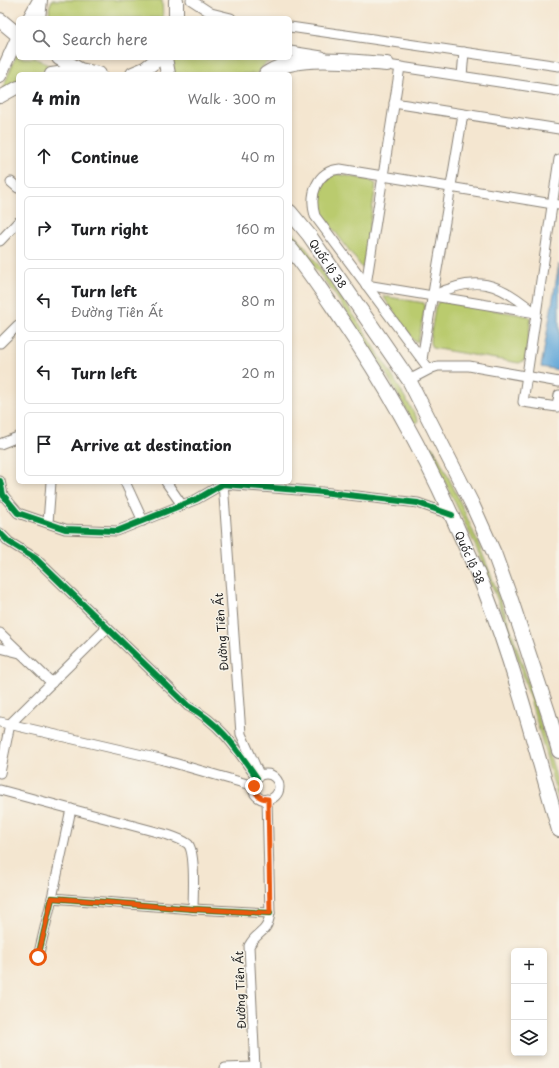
<!DOCTYPE html>
<meta charset="utf-8">
<style>
:root{--surface:#fff;--page:#f6f6f6;--text:#202124;--muted:#757577;--line:#e0e0e0}
body{margin:0;font-family:"Playpen Sans",sans-serif;background:var(--page);color:var(--text)}
.controls{position:absolute;right:12px;bottom:12px;display:grid;overflow:hidden;border-radius:6px;box-shadow:0 2px 6px #0003}
.controls button{width:36px;height:36px;display:grid;place-items:center;padding:0;border:0;border-bottom:1px solid var(--line);background:var(--surface);color:var(--text);font:20px sans-serif}
.stop{position:absolute;width:12px;height:12px;margin:-9px;border:3px solid #ea580c;border-radius:50%;background:#fff}
.stop.end{background:#ea580c;border-color:#fff;box-shadow:0 1px 4px #0008}
.list{margin:0;padding:0;list-style:none}
h2{display:flex;justify-content:space-between;align-items:center;height:52px;margin:0;padding:0 16px;font-size:17px}
h2 small{font-size:13px;font-weight:400;color:var(--muted)}
.list li{display:grid;grid-template-columns:26px 1fr auto;gap:12px;align-items:center;box-sizing:border-box;height:64px;margin:0 8px 8px;padding:0 8px;border:1px solid var(--line);border-radius:6px}
.list b{display:block;font-size:15px;white-space:nowrap}
.list p{margin:0;font-size:13px;white-space:nowrap;color:var(--muted)}
.list em{font-size:13px;font-style:normal;color:var(--muted)}
.icon{flex:none;width:22px;height:22px;fill:none;stroke:currentColor;stroke-width:2;stroke-linecap:round;stroke-linejoin:round}
.map{position:relative;flex:none;width:559px;height:1068px;overflow:hidden}
.search{position:absolute;background:var(--surface);box-shadow:0 2px 6px #0003;left:16px;top:16px;width:276px;height:44px;display:flex;align-items:center;gap:10px;box-sizing:border-box;padding:0 14px;border-radius:6px;color:var(--muted);font-size:15px}
.panel{position:absolute;background:var(--surface);box-shadow:0 2px 6px #0003;left:16px;top:72px;width:276px;height:412px;border-radius:6px}
.map>svg:first-child{display:block}
</style>
<div class="map">
<svg width="559" height="1068" viewBox="0 0 559 1068">
<rect width="100%" height="100%" fill="#f7f3e8"/>
<filter id="ink" filterUnits="userSpaceOnUse"><feTurbulence type="fractalNoise" baseFrequency=".025" numOctaves="2"/><feDisplacementMap in="SourceGraphic" scale="8" xChannelSelector="R" yChannelSelector="G"/><feConvolveMatrix kernelMatrix="1 2 1 2 8 2 1 2 1" color-interpolation-filters="sRGB"/></filter>
<filter id="wash" filterUnits="userSpaceOnUse"><feTurbulence type="fractalNoise" baseFrequency=".012" numOctaves="4" result="noise"/><feDisplacementMap in="SourceGraphic" scale="16" xChannelSelector="R" yChannelSelector="G"/><feGaussianBlur stdDeviation="0.9" result="paint"/><feColorMatrix in="noise" values="0 0 0 0 0 0 0 0 0 0 0 0 0 0 0 0 0 1.4 0 .05"/><feComposite in="paint" operator="in"/></filter>
<g filter="url(#wash)">
<rect width="100%" height="100%" fill="#f4e6d0"/>
<g fill="#bacb6e" stroke="#6b7445">
<polygon points="52,0 162,0 163,18 50,18 49,8"/>
<polygon points="18,51 18,58 35,58 52,67 35,74 18,74 18,81 2,90"/>
<polygon points="171,58 283,58 266,63 256,74 174,74"/>
<polygon points="337,174 369,180 376,184 363,269 328,222 320,210 319,202 319,194 324,182 332,175"/>
<path d="M290,228c47,58 87,121 124,185l4,7 -1,3 -4,-1 -30,-54 -49,-75 -44,-58z"/>
<polygon points="383,296 424,303 425,308 418,342 414,341"/>
<polygon points="441,301 528,316 531,318 525,360 519,363 432,348 430,343 430,339 435,308 438,302"/>
<path d="M431,447h2c57,108 94,224 126,341v14c-20,-71 -38,-142 -65,-211 -18,-48 -42,-94 -64,-140z"/>
</g>
<polygon fill="#64a8d9" stroke="#40627a" points="559,264 559,370 541,367"/>
</g>
<g filter="url(#ink)">
<g fill="none" stroke-linecap="round" stroke-linejoin="round">
<defs>
<g id="minor">
<polyline points="191,0 211,13 231,18"/>
<polyline points="290,27 559,66"/>
<polyline points="290,51 322,56"/>
<polyline points="394,66 559,91"/>
<polyline points="400,67 366,285 536,313"/>
<polyline points="462,76 464,52"/>
<polyline points="394,103 559,129"/>
<polyline points="559,159 523,402 557,407 559,395"/>
<polyline points="11,182 18,188"/>
<polyline points="0,241 18,222"/>
<path d="M432,296c44,-22 67,-14 103,17"/>
<polyline points="0,343 18,325"/>
<polyline points="422,359 463,114"/>
<path d="M429,369l-114,-153c-6,-21 1,-45 25,-47l219,36"/>
<polyline points="409,380 432,368 438,366 469,366 559,382"/>
<polyline points="0,444 18,437"/>
<polyline points="0,481 3,495 18,513 65,529 117,531 197,499 223,484 322,492 418,503 452,515"/>
<polyline points="125,482 143,521"/>
<polyline points="166,482 182,505"/>
<polyline points="223,482 241,734 259,774"/>
<polyline points="48,523 51,482"/>
<path d="M0,533l9,9 26,16 153,148c33,18 48,42 69,72"/>
<polyline points="0,633 52,683"/>
<polyline points="0,648 20,653"/>
<polyline points="0,722 160,759 254,786"/>
<polyline points="0,773 10,724 107,628"/>
<circle cx="266" cy="787" r="13"/>
<path d="M0,790l168,45c6,2 15,5 20,9 8,9 5,52 5,65"/>
<polyline points="52,898 71,809"/>
<polyline points="38,957 52,898 193,909 270,913"/>
<polyline points="225,1068 254,1067"/>
<path d="M255,1068l-6,-122c8,-16 18,-10 21,-33l-3,-114"/>
</g>
<g id="major">
<polyline points="29,18 39,0"/>
<polyline points="51,74 80,70"/>
<polyline points="0,76 18,36"/>
<polyline points="0,97 18,87"/>
</g>
<g id="highway">
<polyline points="176,0 176,18"/>
<polyline points="38,18 40,0"/>
<polyline points="0,20 18,35"/>
<polyline points="59,58 80,70 99,74"/>
<polyline points="165,58 168,74"/>
<polyline points="133,74 145,69 159,58"/>
<path d="M266,74c29,-21 85,-12 121,-10"/>
<path id="s1" d="M290,212l19,23 100,145 63,124 22,49 16,44 39,118 10,36"/>
<path id="s2" d="M290,248c19,23 36,49 53,74 45,66 84,136 116,210 9,20 18,39 26,59 30,78 51,159 74,239"/>
</g>
</defs>
<use href="#minor" stroke="#888176" stroke-width="11"/>
<use href="#major" stroke="#888176" stroke-width="14"/>
<use href="#highway" stroke="#888176" stroke-width="16"/>
<use href="#minor" stroke="#fff" stroke-width="9"/>
<use href="#major" stroke="#fff" stroke-width="12"/>
<use href="#highway" stroke="#fff" stroke-width="14"/>
<defs>
<g id="cycleway">
<polyline points="0,481 3,495 18,513 65,529 117,531 197,499 223,484 322,492 418,503 452,515"/>
<path d="M0,533l9,9 26,16 153,148c33,18 48,42 69,72"/>
<polyline points="38,957 52,898 193,909 270,913"/>
</g>
</defs>
<use href="#cycleway" stroke="#f7f3e8" stroke-width="8"/>
<use href="#cycleway" stroke="#00873e" stroke-width="6"/>
</g>
</g>
<g fill="none" stroke-linecap="round" stroke-linejoin="round" filter="url(#ink)">
<path stroke="#ea580c" stroke-width="5" d="M38,957l14,-59 141,11 77,4 -2,-114c-9,0 -13,-5 -14,-13"/>
</g>
<g text-anchor="middle" dominant-baseline="central" stroke-width="3" stroke-linejoin="round" paint-order="stroke">
<g font-size="11" fill="#1c1c1c" stroke="#f7f3e8">
<text stroke="none"><textPath href="#s1" startOffset="64">Quốc lộ 38</textPath></text>
<text stroke="none"><textPath href="#s2" startOffset="359">Quốc lộ 38</textPath></text>
<text transform="translate(221 632) rotate(-94)">Đường Tiên Ất</text>
<text transform="translate(240 990) rotate(-92)">Đường Tiên Ất</text>
</g>
</g>
</svg>
<div class="controls">
<button>+</button>
<button>−</button>
<button><svg class="icon" aria-label="layers" viewBox="0 0 24 24"><path d="M12 4l9 5-9 5-9-5zM3 14l9 5 9-5"/></svg></button>
</div>
<div class="stop" style="left:38px;top:957px"></div>
<div class="stop end" style="left:254px;top:786px"></div>
<div class="search"><svg class="icon" aria-label="search" viewBox="0 0 24 24"><circle cx="10" cy="10" r="6"/><path d="M15 15l6 6"/></svg>Search here</div>
<section class="panel">
<h2>4 min<small>Walk · 300 m</small></h2>
<ul class="list">
<li><svg class="icon" aria-label="ahead" viewBox="0 0 24 24"><path d="M12 20V5M6 11l6-6 6 6"/></svg><div><b>Continue</b></div><em>40 m</em></li>
<li><svg class="icon" aria-label="right" viewBox="0 0 24 24"><path d="M7 20v-9h11M14 6l5 5-5 5"/></svg><div><b>Turn right</b></div><em>160 m</em></li>
<li><svg class="icon" aria-label="left" viewBox="0 0 24 24"><path d="M17 20v-9H6M10 6l-5 5 5 5"/></svg><div><b>Turn left</b><p>Đường Tiên Ất</p></div><em>80 m</em></li>
<li><svg class="icon" aria-label="left" viewBox="0 0 24 24"><path d="M17 20v-9H6M10 6l-5 5 5 5"/></svg><div><b>Turn left</b></div><em>20 m</em></li>
<li><svg class="icon" aria-label="arrive" viewBox="0 0 24 24"><path d="M6 21V4h12l-3 4 3 4H6"/></svg><div><b>Arrive at destination</b></div></li>
</ul>
</section>
</div>
